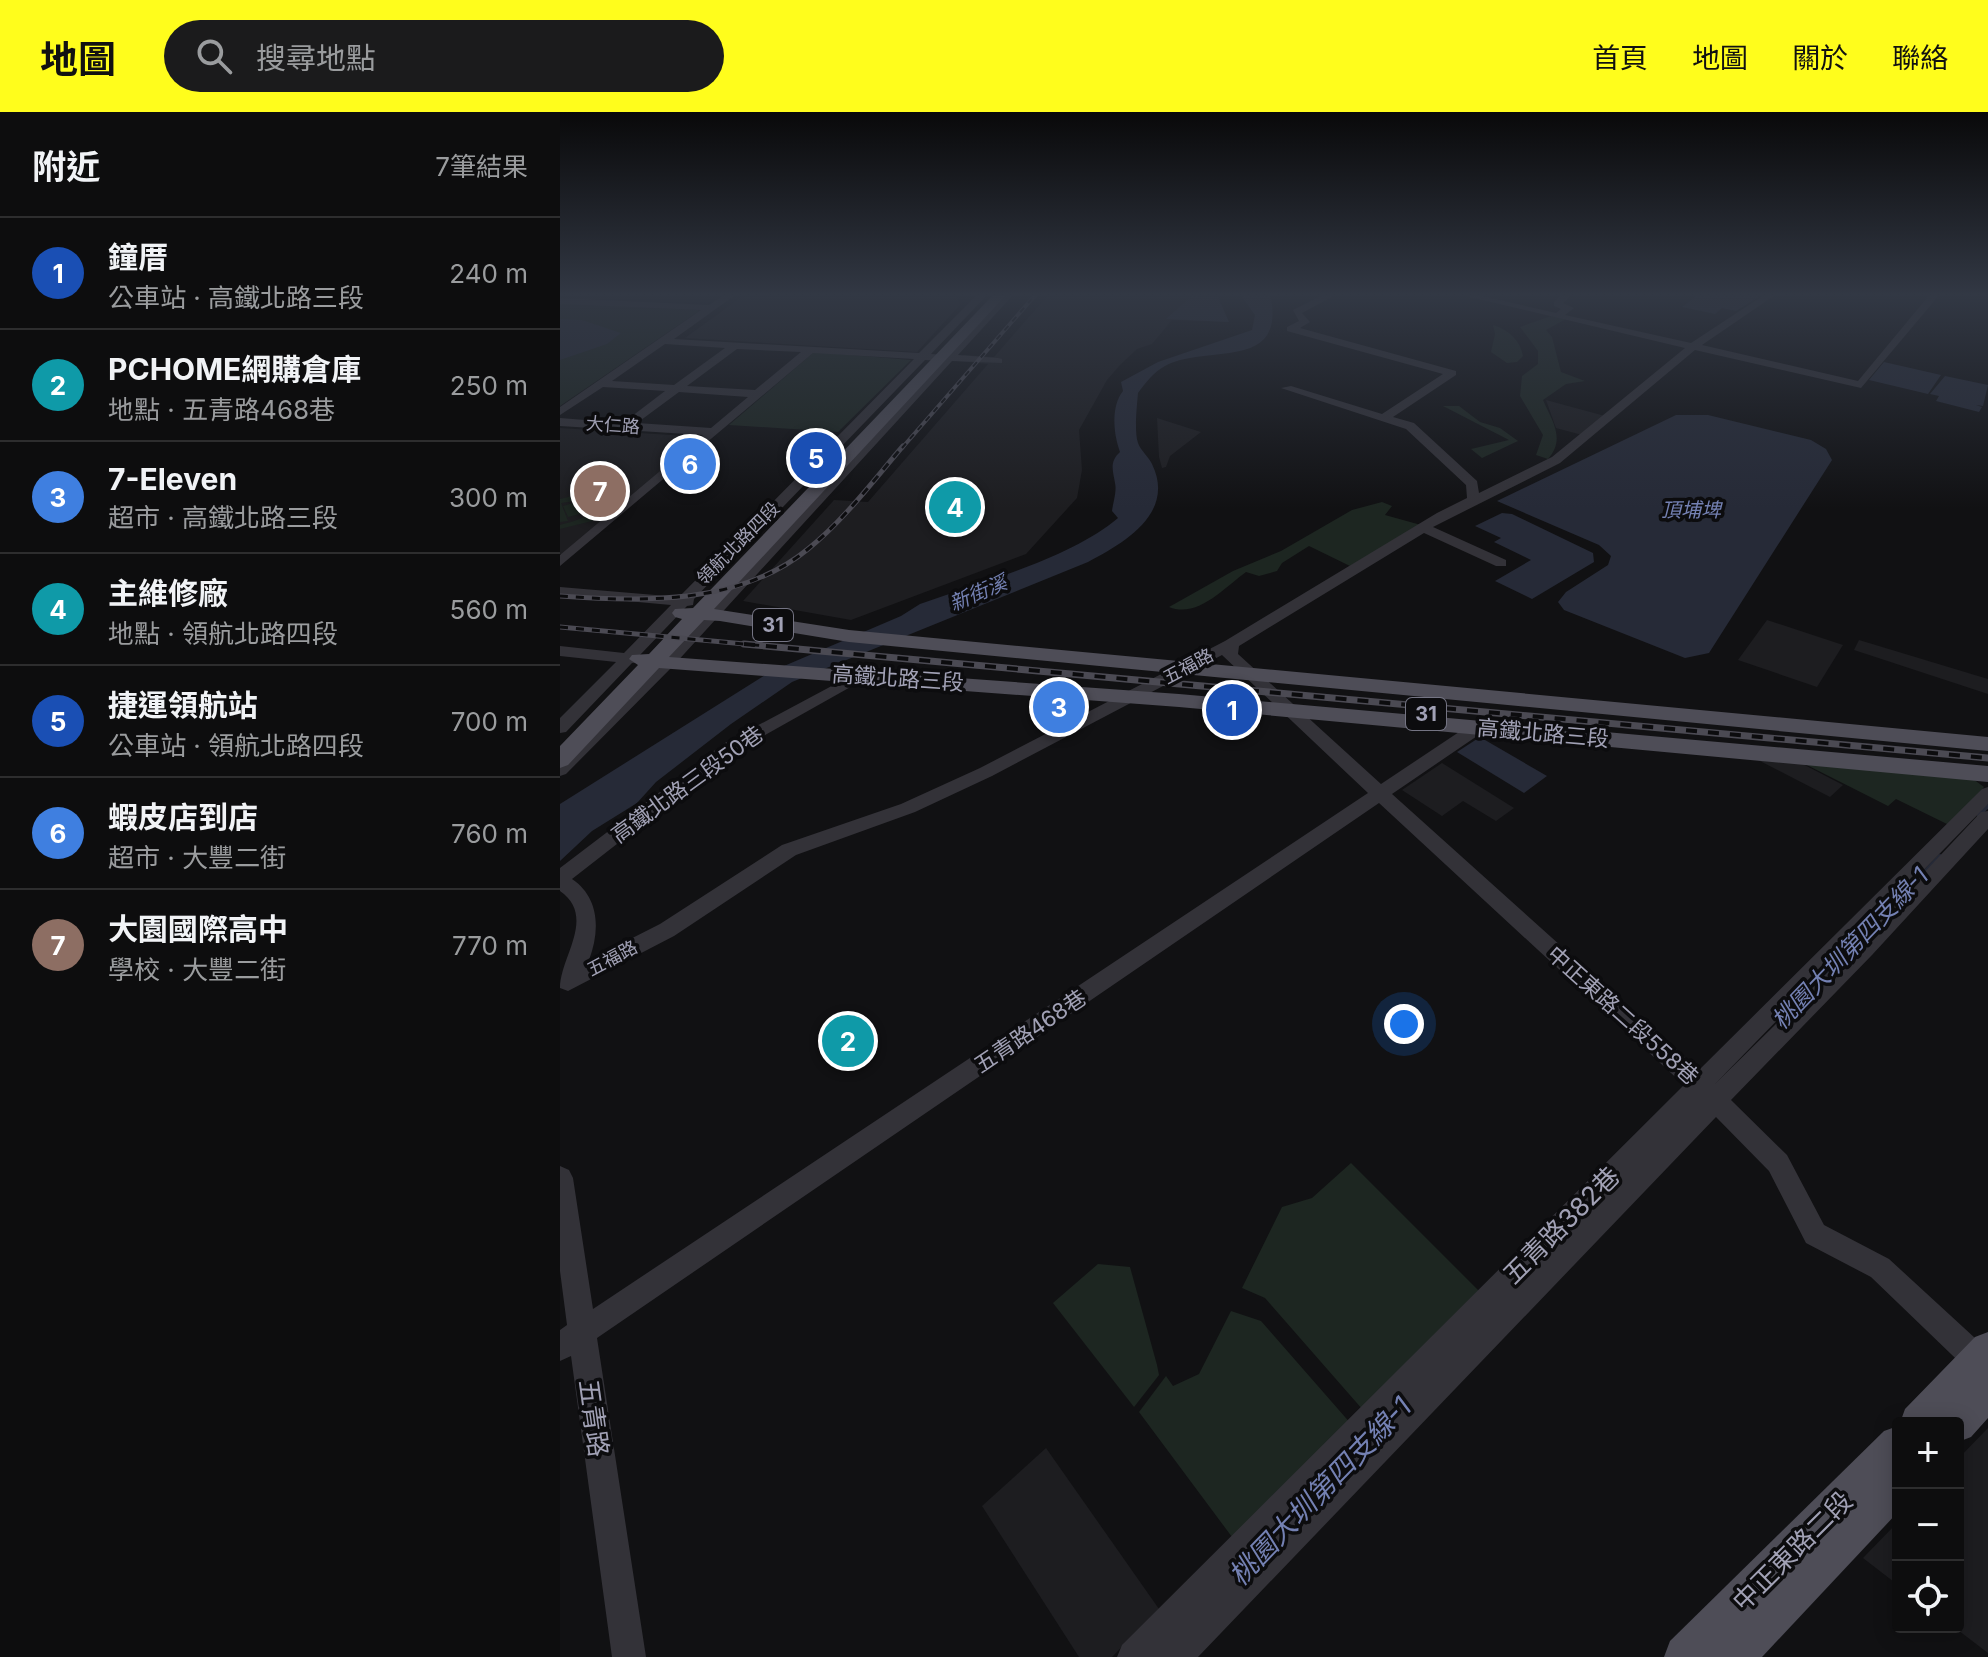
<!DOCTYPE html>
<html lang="zh-TW">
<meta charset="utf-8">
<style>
:root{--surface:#0d0d0e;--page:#1b1b1c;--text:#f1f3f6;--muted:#9a9c9e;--line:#2d2d2e;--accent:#fffd1c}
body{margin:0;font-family:Inter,"Noto Sans TC",sans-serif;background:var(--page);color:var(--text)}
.controls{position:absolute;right:24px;bottom:24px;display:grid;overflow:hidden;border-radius:8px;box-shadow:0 4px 20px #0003}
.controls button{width:72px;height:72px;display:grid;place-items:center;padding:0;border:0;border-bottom:2px solid var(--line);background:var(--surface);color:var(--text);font:40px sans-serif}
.you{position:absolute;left:844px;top:912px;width:28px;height:28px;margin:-20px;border:6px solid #fff;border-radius:50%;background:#1a73e8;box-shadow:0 0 0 12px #1a73e833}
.badge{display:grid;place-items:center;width:52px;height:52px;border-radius:50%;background:var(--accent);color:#fff;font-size:26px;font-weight:700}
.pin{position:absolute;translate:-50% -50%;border:4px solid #fff;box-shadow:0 2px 8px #0006}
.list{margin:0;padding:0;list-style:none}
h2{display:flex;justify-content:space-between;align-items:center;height:104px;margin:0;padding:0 32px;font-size:34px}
h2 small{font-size:26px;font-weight:400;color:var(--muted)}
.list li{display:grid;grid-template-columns:52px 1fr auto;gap:24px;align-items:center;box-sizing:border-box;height:112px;padding:0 32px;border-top:2px solid var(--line)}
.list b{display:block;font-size:30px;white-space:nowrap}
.list p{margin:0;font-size:26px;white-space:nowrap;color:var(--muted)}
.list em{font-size:26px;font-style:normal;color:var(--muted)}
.icon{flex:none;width:44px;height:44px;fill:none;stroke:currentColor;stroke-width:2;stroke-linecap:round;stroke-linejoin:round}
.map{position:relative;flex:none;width:1428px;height:1545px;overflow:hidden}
header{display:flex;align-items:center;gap:48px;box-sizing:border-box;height:112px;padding:0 40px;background:var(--accent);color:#111}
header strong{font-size:38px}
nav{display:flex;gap:44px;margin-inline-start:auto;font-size:28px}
.search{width:560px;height:72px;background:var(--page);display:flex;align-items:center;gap:20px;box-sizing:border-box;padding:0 28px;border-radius:44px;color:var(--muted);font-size:30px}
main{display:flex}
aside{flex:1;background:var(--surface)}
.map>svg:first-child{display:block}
</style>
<header>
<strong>地圖</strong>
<div class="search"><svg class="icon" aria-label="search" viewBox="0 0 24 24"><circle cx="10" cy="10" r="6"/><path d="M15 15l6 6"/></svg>搜尋地點</div>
<nav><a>首頁</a><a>地圖</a><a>關於</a><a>聯絡</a></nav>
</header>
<main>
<aside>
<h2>附近<small>7筆結果</small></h2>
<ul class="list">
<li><span class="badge" style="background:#1a4fb4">1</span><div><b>鐘厝</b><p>公車站 · 高鐵北路三段</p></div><em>240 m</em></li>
<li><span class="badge" style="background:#0f9aa8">2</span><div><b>PCHOME網購倉庫</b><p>地點 · 五青路468巷</p></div><em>250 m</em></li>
<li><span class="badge" style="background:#3f7fe0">3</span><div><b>7-Eleven</b><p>超市 · 高鐵北路三段</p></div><em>300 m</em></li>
<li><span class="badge" style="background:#0f9aa8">4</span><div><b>主維修廠</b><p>地點 · 領航北路四段</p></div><em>560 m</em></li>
<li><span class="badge" style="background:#1a4fb4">5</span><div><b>捷運領航站</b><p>公車站 · 領航北路四段</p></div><em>700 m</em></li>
<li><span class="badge" style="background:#3f7fe0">6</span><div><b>蝦皮店到店</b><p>超市 · 大豐二街</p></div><em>760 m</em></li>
<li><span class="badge" style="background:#8d6e63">7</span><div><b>大園國際高中</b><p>學校 · 大豐二街</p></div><em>770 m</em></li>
</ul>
</aside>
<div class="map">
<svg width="1428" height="1545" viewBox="0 0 1428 1545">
<rect width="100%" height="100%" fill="#111113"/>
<g fill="#1d1d20">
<polygon points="187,181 388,181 397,185 400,193 357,240 125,226"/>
<polygon points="490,181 653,181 667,210 612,208 592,232 577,237 560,253 547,268 519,318 522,358 517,386 466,442 291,508 183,489 274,388 308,390 428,252 398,249 404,243 434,245"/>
<polygon points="986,288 1045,304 1022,323 996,316"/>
<polygon points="597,306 641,320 610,344 606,355 602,356 599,345"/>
<polygon points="0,316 143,325 5,443 0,442"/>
<polygon points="1207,508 1283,533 1257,575 1178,548"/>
<polygon points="1299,528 1428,567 1428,582 1294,538"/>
<polygon points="1196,647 1237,649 1283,673 1270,685"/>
<polygon points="882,651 954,696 936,709 903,689 882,704 842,678"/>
<polygon points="1428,1316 1428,1541 1394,1515 1398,1515 1398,1347"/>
<polygon points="486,1336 599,1497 552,1545 519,1545 422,1394"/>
<polygon points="1338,1410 1338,1473 1303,1446"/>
</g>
<g fill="#1d2621">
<polygon points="0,191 137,198 139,199 0,294"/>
<path d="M991,204l15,3 -20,11 6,7 9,35 24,9 -19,3 -23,16c9,21 23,39 5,59l-12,-4 7,-20 -23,-39 2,-20 16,-12v-13l-18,-24z"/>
<path d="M933,213c16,5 27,15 30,31l-6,6 -10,1 -16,-11 4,-18z"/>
<polygon points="254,240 351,248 278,320 169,313"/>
<polygon points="883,294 899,294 920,310 940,316 958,329 922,346 911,337 949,328"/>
<path d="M48,375l3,4 -12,4 12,5 -2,10 -17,11 -32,8v-4c14,-4 29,-7 39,-18v-4l-8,-3 4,10 -27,7 -5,-11 20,-6 -22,3 7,18 -8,1v-23z"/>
<path d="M822,390l10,4 -7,9 36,10 -71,41 -41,-20 -27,17 -5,8 -18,5 -13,-4c-20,14 -48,47 -77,35l64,-36 48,-20 71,-41z"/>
<polygon points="1239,649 1413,667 1424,675 1389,713 1336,687 1328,694"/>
<polygon points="791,1051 920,1180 803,1298 705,1186 682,1176 722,1095 752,1086"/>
<polygon points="538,1152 570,1155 597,1253 599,1263 574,1295 493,1191"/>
<polygon points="671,1199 701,1209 792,1313 675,1429 579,1300 606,1264 613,1274 639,1262"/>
</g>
<g fill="#262a37">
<path d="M679,181h31c18,80 -63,50 -105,73 -11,6 -20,17 -27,27 -1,13 -4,38 0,50 3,8 11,14 14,21 24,49 -28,79 -64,98l-296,120 -61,42 -75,58 -19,21 -45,28 -32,30v-57l210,-132 131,-56 19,-12c60,-22 150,-45 198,-86l-6,-7c1,-8 5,-20 3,-28 -2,-12 -6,-21 5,-31 -7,-19 -9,-46 3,-61l-2,-9 37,-20 94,-32 3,-15z"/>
<polygon points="1140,181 1200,181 1202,183 1176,199 1162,196 1155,202 1122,195"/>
<polygon points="632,184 658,185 669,210 606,207"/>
<polygon points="0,207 22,208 61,221 47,232 0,248"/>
<polygon points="1324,250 1381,263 1368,282 1309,268"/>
<polygon points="1385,264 1428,273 1423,294 1416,293 1422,295 1419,300 1376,289 1379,284 1370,282"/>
<polygon points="1116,303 1148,303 1251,328 1266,337 1272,348 1149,541 1125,546 1004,498 998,490 1006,480 1048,453 1051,444 1039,433 937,389"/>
<polygon points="942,401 952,402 1033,441 1034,450 972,487 935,469 971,448 934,430 941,426 915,414"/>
<polygon points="917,627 925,628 987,664 964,681 897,640"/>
</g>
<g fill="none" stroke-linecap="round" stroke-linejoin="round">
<g stroke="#262a37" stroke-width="4">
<polyline points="1419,703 1428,694"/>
<polyline points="1336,790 1380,744"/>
</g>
<polyline stroke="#262a37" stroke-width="5" points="1233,896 1338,788"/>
<g fill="#333238" fill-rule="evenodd">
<path d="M167,181h11l-64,46 245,14 60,-60h10l-58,61 16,1 58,-62h10l-57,62 40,3 4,1v4l-50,-2 -278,304 -108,109 -6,2v-16l102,-101 279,-298 -16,-1 -231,239 -1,6 -6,1 -47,49 4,4 -2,3 -10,1 -66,69 -6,1v-15l56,-56 -56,-6v-10l64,7 47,-48 -111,-10v-8l119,10 235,-238 -101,-6 -253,213v-11l143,-120 -143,-9v-8l63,5 42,-32 -62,-4 -43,28v-8l141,-97 -141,-6v-6l149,7zM105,232l60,4 -51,37 -62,-4zM177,237l64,3 -46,38 -68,-4zM119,280l69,5 -37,31 -74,-5z"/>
<path d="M767,181h12l-37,20 8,9 -10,6 156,43v4l-63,42 21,6 63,58 2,12 73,-36 133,-109 -232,-55h16l87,20 5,-4 -7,-3v-4l9,-9h10l-10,10 11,5 -9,7 126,28 76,-50h11l-76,52 156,36 73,-88h10l-80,95 -166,-38 -135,113 -127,64 73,33v6h-10l-72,-33 -185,113 -1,8 143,130 90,-60h12l3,4 -3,4 -91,62 307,276 283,-281 6,-2v17l-273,280 143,-141 123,-131 7,-1v18l-116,126 -141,145 56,55 37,70 65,34 99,91v34l-10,-4 -107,-103 -65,-34 -37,-72 -53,-54 -518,540h-81l5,-12 562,-560 -305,-282 -782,535 49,319h-34l-41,-301 -11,5v-31l7,-5 -7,-54v-105l9,4 4,8 20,131 775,-516 -146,-138 -230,121 -77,36 -119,43 -122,81 -106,55 -8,-3c0,-31 37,-71 0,-97v-23l163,-124 133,-71 6,-2 8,5 -135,76 -163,127c28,19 28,52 17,81l71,-36 122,-79 119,-41 79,-36 245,-127 212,-128 30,-15 -1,-13 -60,-56 -125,-41 10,-2 91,28 61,-40 -156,-43v-4l12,-6 -6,-11z"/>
</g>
<g fill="#4e4d57" fill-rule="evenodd">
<polygon points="435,181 448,181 154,497 289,518 1428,625 1428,639 289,530 160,509 144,508 109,545 619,582 1428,654 1428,670 619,595 99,556 8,653 0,656 0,634 78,553 69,547 72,543 89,542 122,507 115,505 112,501 115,497 133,496"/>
<polygon points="1428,1220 1428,1306 1411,1325 1398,1330 1398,1311 1340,1311 1345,1297 1415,1225"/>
<polygon points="1338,1314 1338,1400 1202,1545 1104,1545 1110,1529 1324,1319"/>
</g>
<defs>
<polyline id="rail-far2" points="342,336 477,181"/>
<g id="rail-far1">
<path d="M0,484c82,6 180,9 248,-47 36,-29 65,-68 95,-103"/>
<polyline points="0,515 206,534"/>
</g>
<polyline id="rail" points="184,532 1428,646"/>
</defs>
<use href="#rail-far2" stroke="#4b4a53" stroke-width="4"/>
<use href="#rail-far1" stroke="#4b4a53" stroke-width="5"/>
<use href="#rail" stroke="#4b4a53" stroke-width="7"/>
<use href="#rail-far2" stroke="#0c0c0e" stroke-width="2" stroke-dasharray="6" stroke-linecap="butt"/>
<use href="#rail-far1" stroke="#0c0c0e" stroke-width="3" stroke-dasharray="8" stroke-linecap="butt"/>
<use href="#rail" stroke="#0c0c0e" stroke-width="4" stroke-dasharray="11" stroke-linecap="butt"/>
</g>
<linearGradient id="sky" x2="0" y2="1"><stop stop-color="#09090a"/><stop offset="0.46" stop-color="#323844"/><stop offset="1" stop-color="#323844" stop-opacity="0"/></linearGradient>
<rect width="1428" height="397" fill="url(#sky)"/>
<g text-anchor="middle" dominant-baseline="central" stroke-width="7" stroke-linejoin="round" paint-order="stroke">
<g font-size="18" fill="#a1a1b5" stroke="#0c0c0e">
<text transform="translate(53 313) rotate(4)">大仁路</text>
<text transform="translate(178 431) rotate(-45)">領航北路四段</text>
<text transform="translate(628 554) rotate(-28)">五福路</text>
<text transform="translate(52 846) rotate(-28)">五福路</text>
</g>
<g font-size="20" font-style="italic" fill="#7481b3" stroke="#0c0c0e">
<text x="1131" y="398">頂埔埤</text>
<text transform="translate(418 481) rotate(-23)">新街溪</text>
</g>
<g fill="#0c0c0e" stroke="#747483" stroke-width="2">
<rect x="193" y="497" width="40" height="32" rx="6"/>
<rect x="846" y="586" width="40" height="32" rx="6"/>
</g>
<g font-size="20" font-weight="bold" fill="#a1a1b5">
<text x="213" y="513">31</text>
<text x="866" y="602">31</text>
</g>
<g font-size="22" fill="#a1a1b5" stroke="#0c0c0e">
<text transform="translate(338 566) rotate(4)">高鐵北路三段</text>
<text transform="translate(983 621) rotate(5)">高鐵北路三段</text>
<text transform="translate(127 672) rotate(-36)">高鐵北路三段50巷</text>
<text transform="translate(1063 903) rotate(42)">中正東路二段558巷</text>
<text transform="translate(470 919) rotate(-34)">五青路468巷</text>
</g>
<g font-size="24" font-style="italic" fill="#7481b3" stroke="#0c0c0e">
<text transform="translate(1290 836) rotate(-46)">桃園大圳第四支線-1</text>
</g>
<g font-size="26" fill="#a1a1b5" stroke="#0c0c0e">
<text transform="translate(1001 1113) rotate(-45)">五青路382巷</text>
<text transform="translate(34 1306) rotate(82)">五青路</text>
<text transform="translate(1232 1439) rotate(-45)">中正東路二段</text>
</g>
<g font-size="28" font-style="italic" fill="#7481b3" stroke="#0c0c0e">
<text transform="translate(760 1379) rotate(-46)">桃園大圳第四支線-1</text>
</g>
</g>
</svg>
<div class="controls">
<button>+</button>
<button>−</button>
<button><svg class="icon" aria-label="locate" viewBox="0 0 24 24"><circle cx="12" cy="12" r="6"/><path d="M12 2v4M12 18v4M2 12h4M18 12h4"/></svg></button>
</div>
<div class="you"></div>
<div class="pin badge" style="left:672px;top:598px;background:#1a4fb4">1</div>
<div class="pin badge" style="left:288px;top:929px;background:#0f9aa8">2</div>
<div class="pin badge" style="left:499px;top:595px;background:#3f7fe0">3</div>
<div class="pin badge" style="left:395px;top:395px;background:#0f9aa8">4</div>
<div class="pin badge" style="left:256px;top:346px;background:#1a4fb4">5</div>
<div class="pin badge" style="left:130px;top:352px;background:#3f7fe0">6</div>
<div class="pin badge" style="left:40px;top:379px;background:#8d6e63">7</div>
</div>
</main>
